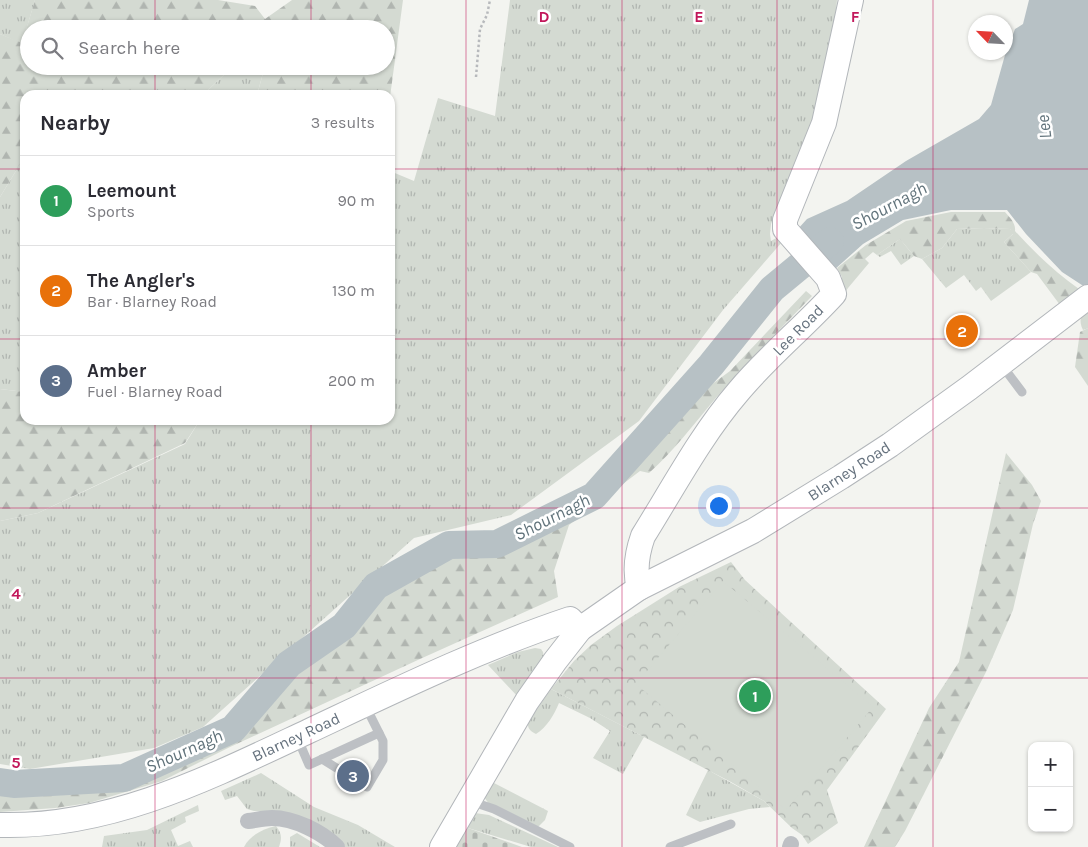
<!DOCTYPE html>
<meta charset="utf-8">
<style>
:root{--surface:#fff;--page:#f2f2f3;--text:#2b2b33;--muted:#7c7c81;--line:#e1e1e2;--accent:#d05d34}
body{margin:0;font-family:Karla,sans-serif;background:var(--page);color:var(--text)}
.controls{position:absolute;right:15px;bottom:15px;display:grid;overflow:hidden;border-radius:10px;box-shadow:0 1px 4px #0004}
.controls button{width:45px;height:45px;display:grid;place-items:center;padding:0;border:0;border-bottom:1px solid var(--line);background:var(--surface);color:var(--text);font:25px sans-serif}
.compass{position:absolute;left:968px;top:15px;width:45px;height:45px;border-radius:50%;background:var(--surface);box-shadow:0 1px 4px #0004;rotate:295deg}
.you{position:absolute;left:718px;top:505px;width:18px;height:18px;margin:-12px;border:4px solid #fff;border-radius:50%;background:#1a73e8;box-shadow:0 0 0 8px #1a73e833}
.badge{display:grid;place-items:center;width:32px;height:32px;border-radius:50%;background:var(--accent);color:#fff;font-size:16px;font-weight:700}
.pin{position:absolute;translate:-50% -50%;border:2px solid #fff;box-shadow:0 1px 5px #0006}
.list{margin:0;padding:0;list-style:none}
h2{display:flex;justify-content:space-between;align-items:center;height:65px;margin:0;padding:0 20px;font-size:21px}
h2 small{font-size:16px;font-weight:400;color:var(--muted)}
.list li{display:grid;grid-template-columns:32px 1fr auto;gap:15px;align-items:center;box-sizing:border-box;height:90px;padding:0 20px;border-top:1px solid var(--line)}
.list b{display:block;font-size:19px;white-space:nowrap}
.list p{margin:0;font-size:16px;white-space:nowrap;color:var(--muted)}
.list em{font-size:16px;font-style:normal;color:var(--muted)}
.icon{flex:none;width:28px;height:28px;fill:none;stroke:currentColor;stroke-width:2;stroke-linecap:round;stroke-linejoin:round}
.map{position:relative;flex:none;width:1088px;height:847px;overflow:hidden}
.search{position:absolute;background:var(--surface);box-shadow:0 1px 4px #0004;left:20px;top:20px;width:375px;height:55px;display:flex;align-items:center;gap:12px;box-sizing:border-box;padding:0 18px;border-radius:28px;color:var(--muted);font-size:19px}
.panel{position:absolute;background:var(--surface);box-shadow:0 1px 4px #0004;left:20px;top:90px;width:375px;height:335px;border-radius:15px}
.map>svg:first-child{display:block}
</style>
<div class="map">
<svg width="1088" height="847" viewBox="0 0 1088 847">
<defs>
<pattern id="grass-tufts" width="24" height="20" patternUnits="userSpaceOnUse" patternTransform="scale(1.25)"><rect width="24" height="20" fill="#d4dad2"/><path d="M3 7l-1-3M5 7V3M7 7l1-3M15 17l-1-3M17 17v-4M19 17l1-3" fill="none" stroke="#b0b5b0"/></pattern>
<pattern id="forest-firs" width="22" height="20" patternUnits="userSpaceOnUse" patternTransform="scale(1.25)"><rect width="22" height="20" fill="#d4dad2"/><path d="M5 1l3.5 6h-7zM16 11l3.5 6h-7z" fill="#b0b5b0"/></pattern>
<pattern id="cemetery-stones" width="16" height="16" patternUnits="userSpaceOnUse" patternTransform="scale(1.25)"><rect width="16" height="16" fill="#d4dad2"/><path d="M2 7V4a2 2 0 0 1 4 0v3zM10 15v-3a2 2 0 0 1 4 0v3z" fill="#b0b5b0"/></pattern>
<pattern id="park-crowns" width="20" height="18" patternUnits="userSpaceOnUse" patternTransform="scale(1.25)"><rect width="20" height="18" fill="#d4dad2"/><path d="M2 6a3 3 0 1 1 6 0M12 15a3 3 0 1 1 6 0" fill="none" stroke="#b0b5b0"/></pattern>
</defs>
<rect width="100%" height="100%" fill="#f3f4f0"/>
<g fill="url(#grass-tufts)">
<polygon points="0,0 35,0 22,44 0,34"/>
<polygon points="510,0 837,0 831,59 810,133 771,224 770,234 771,241 778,237 782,242 723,310 639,421 511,515 414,538 203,727 154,748 30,769 0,764 0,521 38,513 185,444 200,420 390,420 390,171 414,181 438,98 495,116"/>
<polygon points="233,66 265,66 257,95 203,95"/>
<polygon points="25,156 25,392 0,389 0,197"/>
<polygon points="984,228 1010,229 1014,233 1004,242 1031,272 991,301 981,287 976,291 964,275 946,288 922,259 942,248 957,229"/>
<polygon points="900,239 914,256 901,265 891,251 880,257 877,255"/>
<path d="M1088,306v22l-5,2c-5,-10 -2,-15 5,-24z"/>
<polygon points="535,648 541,649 543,652 544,659 519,698 488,665 518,652"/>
<path d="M551,689l93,48 -21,37 -30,-16 17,-27 -20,-13 -31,-15c-5,12 -12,24 -23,31 -6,-3 -9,-6 -8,-13z"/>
<polygon points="708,770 764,801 770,807 749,809 700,822 686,815"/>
<polygon points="261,773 314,807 358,825 395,847 345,847 319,826 268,811 254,811 247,809 237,796 225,800 221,791"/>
<polygon points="494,783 548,811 545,820 538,827 489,804 484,797 491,784"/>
<polygon points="198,805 199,811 185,817 186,822 171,830 178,846 190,841 193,847 102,847 104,836 147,830"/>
<polygon points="475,813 489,815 558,847 531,847 468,828"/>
<path d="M276,826c6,8 6,12 3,21h-35c6,-12 19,-18 32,-21z"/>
<polygon points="297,833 320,847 290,847 290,837"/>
</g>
<g fill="url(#forest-firs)">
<polygon points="35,0 218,0 255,6 265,19 292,0 403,0 390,97 390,95 257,95 265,66 386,66 386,29 29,29 29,66 233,66 203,95 25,95 25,156 0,197 0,34 22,43"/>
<path d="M951,212h54c5,6 11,11 10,19 20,22 40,41 64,58l-19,16 -23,-31 -6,-2 -27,-30 9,-8 -3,-5 -26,-1 -27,1 -15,19 -20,11 -8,-3 -14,-17 -23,16 -4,-3 -8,7 4,4 -21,25 -9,14 3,-25 -5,-9 29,-23 40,-24z"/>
<path d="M806,291l6,5c-33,34 -66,68 -97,103 -22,26 -41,52 -66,74l-9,-2 -71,54 -15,46 4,26 -138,62 -190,88 -68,34 -73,22 -34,5 -55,4v-26l120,-3 113,-50 46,-44 45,-40 35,-27 22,-31 69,-41 47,-3 52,-21 47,-28 104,-105 30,-22z"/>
<polygon points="1088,328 1088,386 1075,367 1080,332"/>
<polygon points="0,389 25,392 25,420 200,420 185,443 38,513 0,521"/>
<polygon points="1006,453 1032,485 1041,501 1033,524 1013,610 987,670 905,831 895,847 864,847 929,708 959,662"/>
</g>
<polygon fill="url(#cemetery-stones)" points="468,828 522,847 456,847"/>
<polygon fill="url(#park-crowns)" points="731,562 745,580 886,709 827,790 838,823 808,844 802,835 792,828 764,801 731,782 551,689 574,661 591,645 617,626 679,587"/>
<polygon fill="#d4dad2" points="723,581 873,707 786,810 636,684"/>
<polygon fill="#b7c1c5" points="1029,0 1088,0 1088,289 1062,272 1026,234 1007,210 951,210 903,220 863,244 834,270 797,230 807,219 847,201 906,161 979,119 991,105 1005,55 1015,29 1023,24"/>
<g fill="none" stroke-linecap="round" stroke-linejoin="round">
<polyline stroke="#b7c1c5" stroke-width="28" points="0,782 14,784 124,778 233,729 289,664 344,626 376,586 449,545 497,544 594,496 711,365 772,289 830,241"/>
<defs>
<g id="secondary">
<path d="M639,588c-5,-18 -2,-35 4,-52 30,-48 58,-101 95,-144 29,-35 65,-64 96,-98l-6,-16 -43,-49v-9l39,-97 27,-123"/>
<path d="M0,825c111,3 211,-48 309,-94 85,-40 171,-82 261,-112l10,10"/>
<polyline points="442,847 527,701 555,661 580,629 639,588 753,531 841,477 890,445 969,388 1088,297"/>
</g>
</defs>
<use href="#secondary" stroke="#b2b6ba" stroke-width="26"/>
<polyline stroke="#b7b9bc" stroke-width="2.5" stroke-dasharray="2.5 2.5" stroke-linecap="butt" points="476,77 480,29 487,15 490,0"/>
<g stroke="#bdc0c4" stroke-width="9">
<polyline points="1001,364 1022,392"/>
<polyline points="297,737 309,765 379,733"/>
<polyline points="322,759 367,787 383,760 383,741 365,705"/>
<polyline points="470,801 494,809 570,847"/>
<polyline points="670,847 731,824"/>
</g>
<g stroke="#bdc0c4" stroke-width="16">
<path d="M248,821c8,-1 16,-3 24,-3 22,0 50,14 65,29"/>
<polyline points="790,847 791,844"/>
</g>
<use href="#secondary" stroke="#fff" stroke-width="24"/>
</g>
<path fill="none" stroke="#c2185b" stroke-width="1" stroke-opacity="0.55" d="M155,0v29M311,0v29M466,0v847M622,0v847M777,0v847M933,0v847M155,66v29M311,66v29M0,169h25M390,169h698M0,339h25M390,339h698M155,420v427M311,420v427M0,508h1088M0,678h1088"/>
<g text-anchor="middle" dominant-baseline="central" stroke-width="5" stroke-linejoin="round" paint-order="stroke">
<g font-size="16" fill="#66727e" stroke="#fff">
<text transform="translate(798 330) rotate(-45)">Lee Road</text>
<text transform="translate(849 471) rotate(-33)">Blarney Road</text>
<text transform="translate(296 737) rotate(-25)">Blarney Road</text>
</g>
<g font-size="18" font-style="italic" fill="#61737b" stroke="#fff">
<text transform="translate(1044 127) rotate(-97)">Lee</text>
<text transform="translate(889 206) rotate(-28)">Shournagh</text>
<text transform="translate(552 517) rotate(-27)">Shournagh</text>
<text transform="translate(184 751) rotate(-24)">Shournagh</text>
</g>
</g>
<g font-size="16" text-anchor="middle" font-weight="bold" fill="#c2185b" stroke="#fff" stroke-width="5" stroke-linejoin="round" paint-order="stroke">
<text x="544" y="22">D</text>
<text x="699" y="22">E</text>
<text x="855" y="22">F</text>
<text x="16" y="599">4</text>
<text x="16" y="768">5</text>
</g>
</svg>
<div class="controls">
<button>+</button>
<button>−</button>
</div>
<svg class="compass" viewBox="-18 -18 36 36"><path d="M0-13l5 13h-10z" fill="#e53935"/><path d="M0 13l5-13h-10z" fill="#7c7c81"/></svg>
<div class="you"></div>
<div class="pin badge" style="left:755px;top:696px;background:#2e9e5b">1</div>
<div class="pin badge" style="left:962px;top:331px;background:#e8710a">2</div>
<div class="pin badge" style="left:353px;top:776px;background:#5c6f8a">3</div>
<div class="search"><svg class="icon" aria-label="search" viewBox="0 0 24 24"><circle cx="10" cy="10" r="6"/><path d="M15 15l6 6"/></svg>Search here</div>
<section class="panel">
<h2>Nearby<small>3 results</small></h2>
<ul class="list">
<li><span class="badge" style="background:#2e9e5b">1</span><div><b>Leemount</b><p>Sports</p></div><em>90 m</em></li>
<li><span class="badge" style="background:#e8710a">2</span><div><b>The Angler's</b><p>Bar · Blarney Road</p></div><em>130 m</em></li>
<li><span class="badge" style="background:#5c6f8a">3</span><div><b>Amber</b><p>Fuel · Blarney Road</p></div><em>200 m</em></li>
</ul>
</section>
</div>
